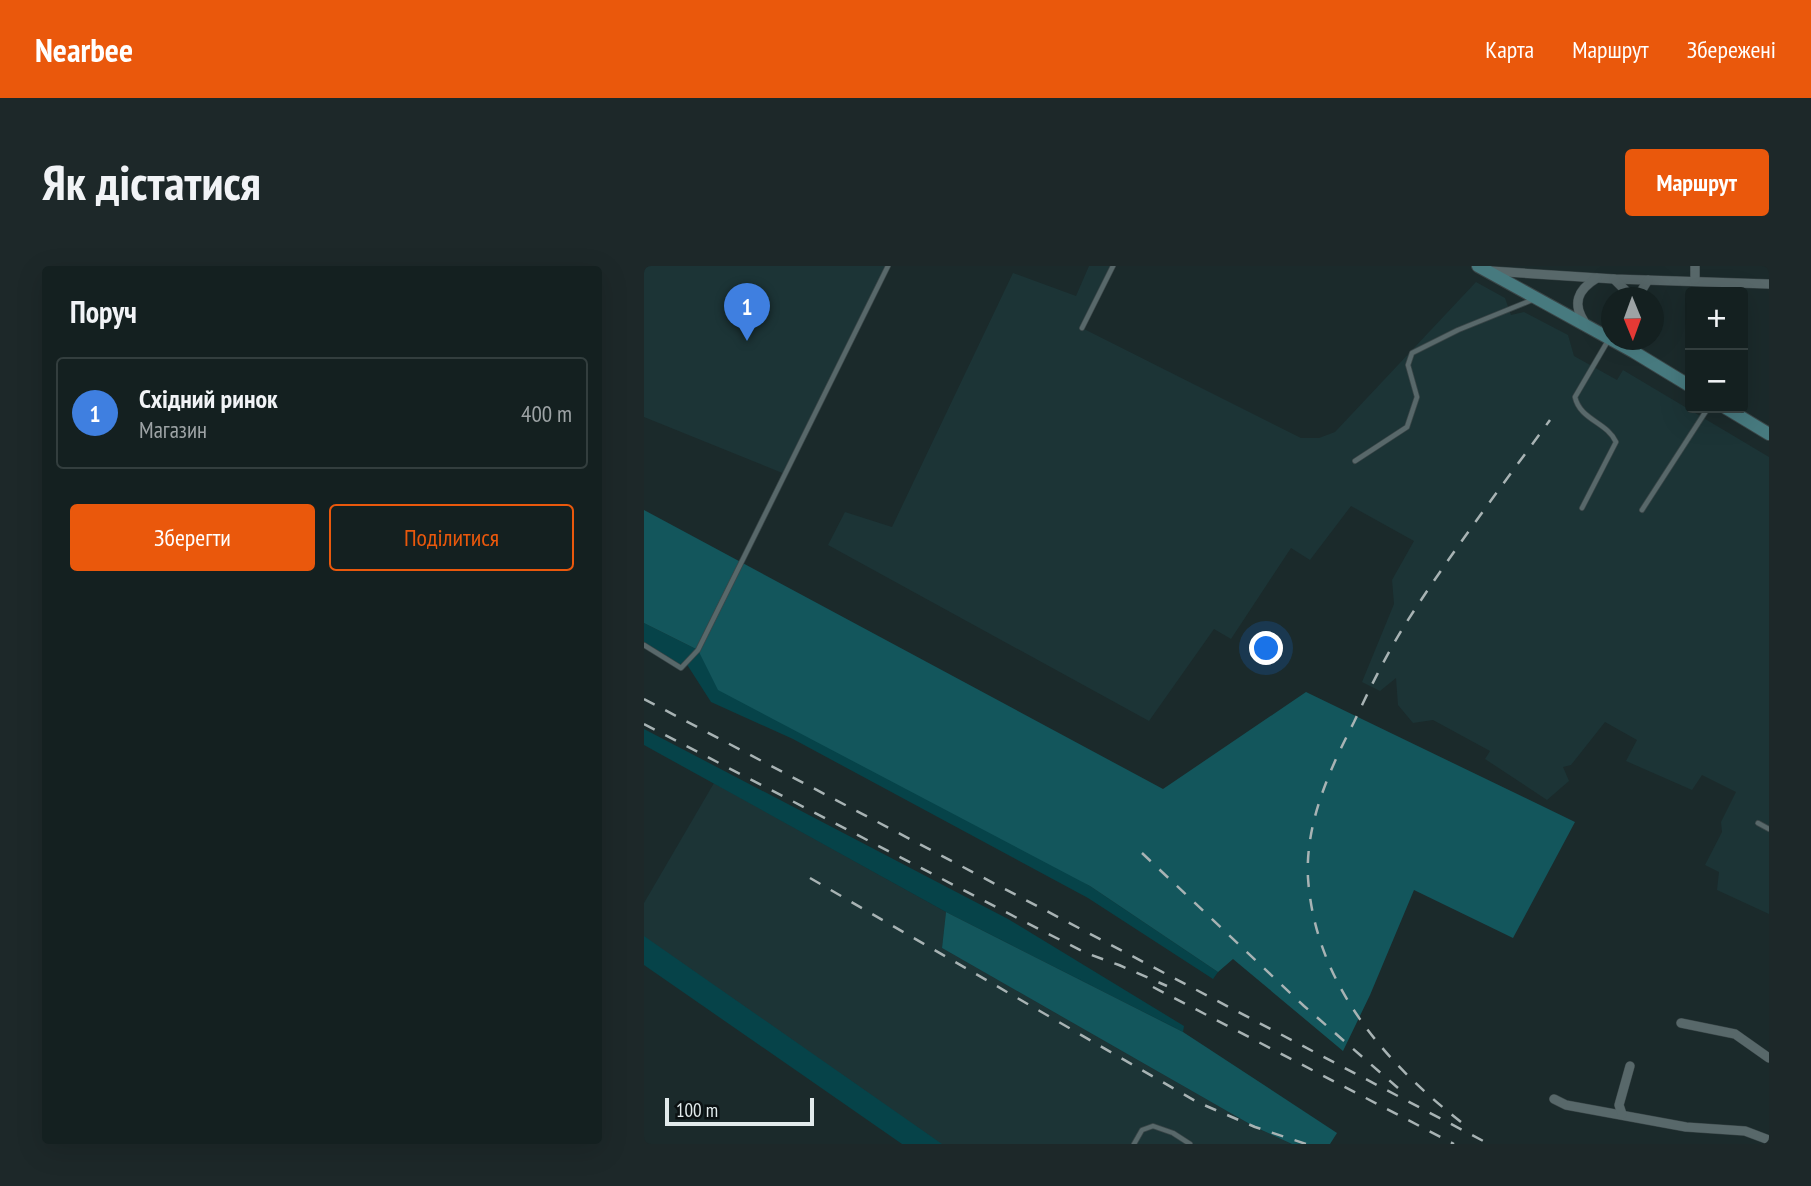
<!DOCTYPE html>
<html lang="uk">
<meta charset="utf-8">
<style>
:root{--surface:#142020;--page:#1d2829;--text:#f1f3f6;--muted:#9da3a5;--line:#333e3e;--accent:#ea580c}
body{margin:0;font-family:"PT Sans Narrow",sans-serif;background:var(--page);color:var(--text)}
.controls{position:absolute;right:21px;top:21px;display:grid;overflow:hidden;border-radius:7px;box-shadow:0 7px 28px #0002}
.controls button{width:63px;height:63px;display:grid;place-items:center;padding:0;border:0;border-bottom:2px solid var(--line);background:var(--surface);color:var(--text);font:35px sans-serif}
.compass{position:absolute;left:957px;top:21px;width:63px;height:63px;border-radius:50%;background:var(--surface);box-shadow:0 7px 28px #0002;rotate:179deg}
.scale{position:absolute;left:21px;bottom:18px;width:149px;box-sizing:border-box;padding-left:7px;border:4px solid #e2ebec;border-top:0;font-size:19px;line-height:24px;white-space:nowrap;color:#e2ebec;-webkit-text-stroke:5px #0b1112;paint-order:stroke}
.you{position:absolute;left:623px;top:383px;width:24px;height:24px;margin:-18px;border:5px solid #fff;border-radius:50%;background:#1a73e8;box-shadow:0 0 0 10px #1a73e833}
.badge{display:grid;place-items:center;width:46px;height:46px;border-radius:50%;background:var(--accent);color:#fff;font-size:23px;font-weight:700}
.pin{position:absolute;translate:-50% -58px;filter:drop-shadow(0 2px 4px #0008)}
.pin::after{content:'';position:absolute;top:37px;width:24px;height:21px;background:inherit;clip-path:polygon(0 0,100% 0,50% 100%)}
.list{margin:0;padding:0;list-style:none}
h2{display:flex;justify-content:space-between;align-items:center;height:91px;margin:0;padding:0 28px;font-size:30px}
h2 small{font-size:23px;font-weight:400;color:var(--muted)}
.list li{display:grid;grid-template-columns:46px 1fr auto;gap:21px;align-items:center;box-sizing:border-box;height:112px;margin:0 14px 14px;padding:0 14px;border:2px solid var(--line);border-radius:7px}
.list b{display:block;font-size:26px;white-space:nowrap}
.list p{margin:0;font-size:23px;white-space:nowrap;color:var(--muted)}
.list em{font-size:23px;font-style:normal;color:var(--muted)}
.actions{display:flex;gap:14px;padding:21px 28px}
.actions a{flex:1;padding:16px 0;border:2px solid var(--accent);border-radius:7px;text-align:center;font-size:24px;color:var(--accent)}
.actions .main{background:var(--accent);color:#fff}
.map{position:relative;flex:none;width:1125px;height:878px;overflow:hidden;border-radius:7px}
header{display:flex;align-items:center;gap:42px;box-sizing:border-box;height:98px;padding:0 35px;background:var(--accent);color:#fff}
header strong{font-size:33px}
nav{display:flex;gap:38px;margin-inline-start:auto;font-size:24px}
.intro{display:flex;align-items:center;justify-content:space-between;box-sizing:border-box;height:168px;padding:0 42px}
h1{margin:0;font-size:49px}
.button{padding:18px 32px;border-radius:7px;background:var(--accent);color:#fff;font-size:24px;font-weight:700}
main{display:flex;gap:42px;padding:0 42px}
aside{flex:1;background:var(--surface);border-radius:7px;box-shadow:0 7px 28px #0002}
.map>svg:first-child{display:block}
</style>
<header>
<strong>Nearbee</strong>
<nav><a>Карта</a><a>Маршрут</a><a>Збережені</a></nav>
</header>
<div class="intro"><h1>Як дістатися</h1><a class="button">Маршрут</a></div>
<main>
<aside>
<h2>Поруч<small></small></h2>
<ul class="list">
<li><span class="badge" style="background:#3f7fe0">1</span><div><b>Східний ринок</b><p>Магазин</p></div><em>400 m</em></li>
</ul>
<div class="actions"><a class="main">Зберегти</a><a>Поділитися</a></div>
</aside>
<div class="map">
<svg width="1125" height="878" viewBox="0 0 1125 878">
<rect width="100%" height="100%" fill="#1b2a2b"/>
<g fill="#1c3436">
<polygon points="0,0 244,0 141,208 0,151"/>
<polygon points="445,0 469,0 438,62 657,172 675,172 691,166 832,16 861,32 867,49 880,46 924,69 930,90 973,114 979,104 1125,191 1125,648 1073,624 1075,606 1061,599 1078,566 1077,556 1092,526 1058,509 1048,524 982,495 993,474 961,456 927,499 919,501 925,515 903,534 841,493 846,485 789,454 769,457 754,439 752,412 736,425 718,416 750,338 748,314 770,275 707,240 666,294 647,282 587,373 570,363 505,455 184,279 201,246 248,261 369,7 432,30"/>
<polygon points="70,517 302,646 298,682 611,861 648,878 281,878 0,692 0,637"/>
</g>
<g fill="#064349">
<polygon points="0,357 54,384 446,620 574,706 569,713 444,632 149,473 67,436 42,397 37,402 0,379"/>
<polygon points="0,463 364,653 540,760 539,766 302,646 0,479"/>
<polygon points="0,670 298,878 258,878 0,699"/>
</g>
<g fill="#13565c">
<polygon points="0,244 519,523 662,426 931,556 869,672 770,624 726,729 699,785 589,693 574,706 446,620 74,424 54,384 0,357"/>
<polygon points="302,646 539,766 693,867 686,878 648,878 611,861 298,682"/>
</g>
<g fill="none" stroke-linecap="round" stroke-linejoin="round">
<defs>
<g id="lane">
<polyline points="438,62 469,0"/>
<polyline points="711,195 763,161 773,131 764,99 768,87 814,64 888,34"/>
<path d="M938,242l34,-66c-9,-20 -36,-22 -41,-45l34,-58"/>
<polyline points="998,244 1064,142"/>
<polyline points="0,379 37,402 54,384 244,0"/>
<polyline points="1114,557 1125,563"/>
<polyline points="490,878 498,864 509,860 529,867 546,878"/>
</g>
<g id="street">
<polyline points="847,5 970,13 1125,18"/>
<polyline points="970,13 983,26 984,32"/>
<polyline points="1051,14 1051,0"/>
<polyline points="993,32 1004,14"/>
<path d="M941,57c-13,-19 -8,-33 12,-45"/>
<polyline points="1037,757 1091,768 1125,792"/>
<polyline points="910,833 922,839 1042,861 1101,865 1125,874"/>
<polyline points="978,848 975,839 986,800"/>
</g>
<g id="secondary">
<polyline points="834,0 990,86 1046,120"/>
<polyline points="1082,142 1125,168"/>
</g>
</defs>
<use href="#lane" stroke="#3a4648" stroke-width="6"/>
<use href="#street" stroke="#3a4648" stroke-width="10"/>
<use href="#secondary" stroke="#3a4648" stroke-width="14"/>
<use href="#lane" stroke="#58686a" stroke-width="4.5"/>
<use href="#street" stroke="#58686a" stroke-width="9"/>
<use href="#secondary" stroke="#477a7f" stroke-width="12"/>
<g stroke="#a8b3b4" stroke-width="2.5" stroke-dasharray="12 12" stroke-linecap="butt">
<polyline points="0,433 845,878"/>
<polyline points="0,458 377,654 442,687 475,699 523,720"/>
<polyline points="498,587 660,740 754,822"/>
<polyline points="166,612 553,836 611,861 662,878"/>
<polyline points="509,721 810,878"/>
<path d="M817,856c-78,-61 -146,-140 -153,-244 -3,-55 22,-109 46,-156 16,-34 32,-67 52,-99 45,-70 95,-136 144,-203"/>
</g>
</g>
</svg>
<div class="controls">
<button>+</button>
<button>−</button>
</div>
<svg class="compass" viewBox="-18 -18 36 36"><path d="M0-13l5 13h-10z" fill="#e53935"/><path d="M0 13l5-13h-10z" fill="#9da3a5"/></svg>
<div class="scale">100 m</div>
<div class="you"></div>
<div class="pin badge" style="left:103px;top:75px;background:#3f7fe0">1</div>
</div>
</main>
